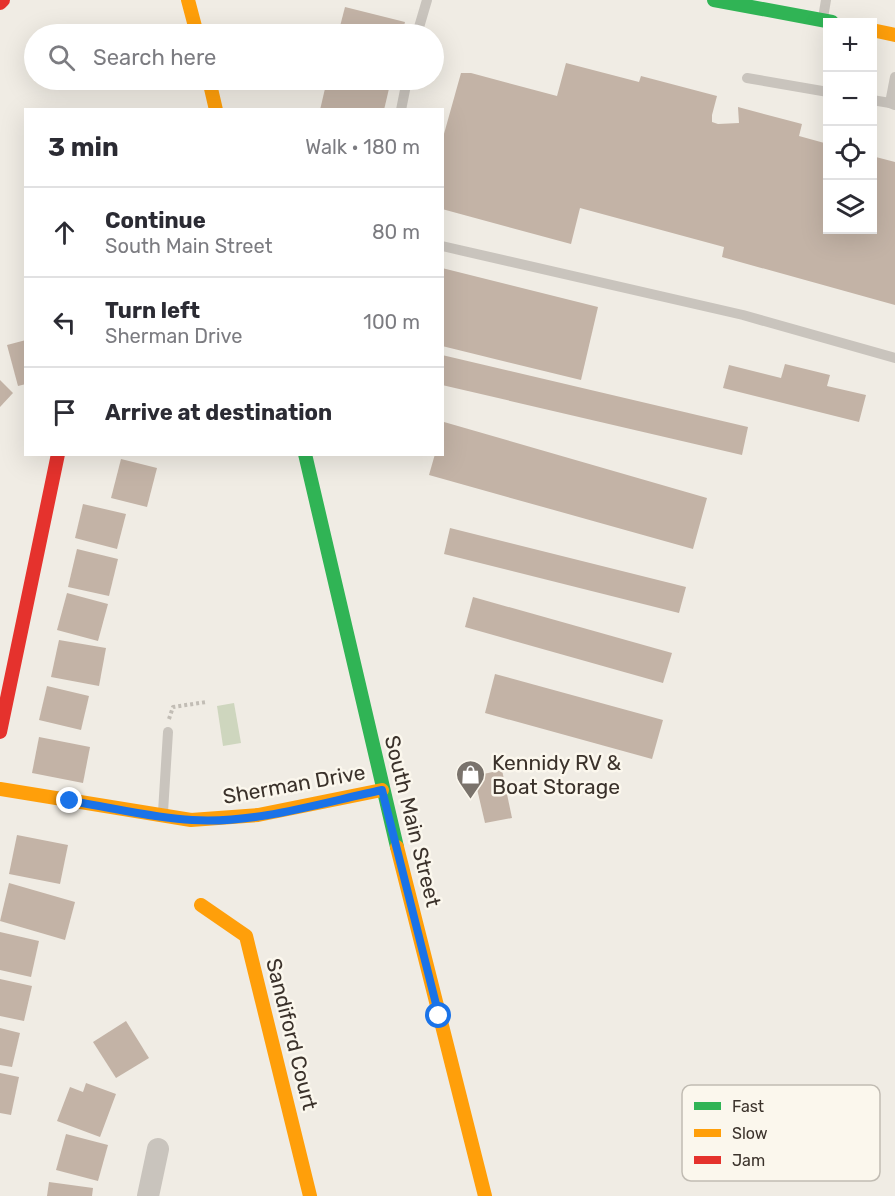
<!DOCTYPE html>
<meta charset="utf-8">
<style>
:root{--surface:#fff;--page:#f2f2f3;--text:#2b2b33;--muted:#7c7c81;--line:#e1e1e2}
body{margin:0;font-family:Rubik,sans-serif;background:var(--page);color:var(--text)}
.controls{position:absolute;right:18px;top:18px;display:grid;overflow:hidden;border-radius:0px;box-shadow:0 6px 24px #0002}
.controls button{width:54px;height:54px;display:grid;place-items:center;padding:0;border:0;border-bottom:2px solid var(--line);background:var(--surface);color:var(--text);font:30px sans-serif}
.stop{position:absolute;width:18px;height:18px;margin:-14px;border:4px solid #1a73e8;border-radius:50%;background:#fff}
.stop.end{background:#1a73e8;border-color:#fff;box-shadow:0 2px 6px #0008}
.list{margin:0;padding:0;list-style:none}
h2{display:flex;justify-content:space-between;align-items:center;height:78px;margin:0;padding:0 24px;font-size:26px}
h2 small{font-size:20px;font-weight:400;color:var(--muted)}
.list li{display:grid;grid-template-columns:39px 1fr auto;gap:18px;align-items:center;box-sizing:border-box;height:90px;padding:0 24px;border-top:2px solid var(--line)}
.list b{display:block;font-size:22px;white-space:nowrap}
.list p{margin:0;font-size:20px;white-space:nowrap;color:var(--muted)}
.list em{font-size:20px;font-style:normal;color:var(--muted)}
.icon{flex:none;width:33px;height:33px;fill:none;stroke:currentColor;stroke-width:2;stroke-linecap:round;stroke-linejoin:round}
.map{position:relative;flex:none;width:895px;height:1196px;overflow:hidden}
.search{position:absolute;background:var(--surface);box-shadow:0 6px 24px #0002;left:24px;top:24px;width:420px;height:66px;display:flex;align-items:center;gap:15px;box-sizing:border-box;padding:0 21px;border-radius:33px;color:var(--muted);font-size:22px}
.panel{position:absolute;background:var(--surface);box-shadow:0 6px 24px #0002;left:24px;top:108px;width:420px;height:348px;border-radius:0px}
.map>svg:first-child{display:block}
</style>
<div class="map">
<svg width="895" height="1196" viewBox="0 0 895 1196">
<rect width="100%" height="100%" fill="#f0ece4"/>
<polygon fill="#ced6be" points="234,703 241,743 223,746 217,706"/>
<g fill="#c3b3a6">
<polygon points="345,7 405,22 402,34 338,34"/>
<polygon points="566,63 639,82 641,76 717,96 712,115 712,122 718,124 739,123 738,107 802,124 799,136 828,144 828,230 872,230 872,156 895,162 895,305 722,257 724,247 580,208 571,244 442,209 442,141 461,73 471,73 557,96"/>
<polygon points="327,80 391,80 384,110 320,110"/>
<polygon points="442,268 598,307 581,380 442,346"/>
<polygon points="26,340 26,384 18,386 7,345"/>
<polygon points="442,355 748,427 742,455 442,385"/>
<polygon points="785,364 830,375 827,386 866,395 859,422 723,388 729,365 781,378"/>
<polygon points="0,380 13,393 0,407"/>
<polygon points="444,422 707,498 693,549 429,475 435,454 442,454"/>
<polygon points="121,459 157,468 147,507 111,498"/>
<polygon points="83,504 126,514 117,549 75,538"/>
<polygon points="450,528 686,587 679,613 444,554"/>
<polygon points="77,549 118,559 109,596 68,587"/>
<polygon points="67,593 108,604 98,641 57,630"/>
<polygon points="473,597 672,653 663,683 465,627"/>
<polygon points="59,640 106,648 99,686 51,677"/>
<polygon points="495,674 663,720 652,759 485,713"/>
<polygon points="47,686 89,696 81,730 39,720"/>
<polygon points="39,737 90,747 83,783 32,773"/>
<polygon points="502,770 512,818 485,823 474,776"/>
<polygon points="17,835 68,845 60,884 9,874"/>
<polygon points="9,883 75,902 65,940 0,921"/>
<polygon points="0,932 39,941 31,977 0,970"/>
<polygon points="0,979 32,986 24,1021 0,1016"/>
<polygon points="126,1021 149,1058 116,1078 93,1042"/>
<polygon points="0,1028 20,1033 12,1067 0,1065"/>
<polygon points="0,1073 19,1077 11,1115 0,1113"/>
<polygon points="86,1083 116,1094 100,1137 57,1121 70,1087 83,1092"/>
<polygon points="66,1134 108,1145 98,1181 56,1170"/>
<polygon points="49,1182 93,1188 92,1196 47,1196"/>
</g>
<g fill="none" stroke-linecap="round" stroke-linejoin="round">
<polyline stroke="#c2bdb5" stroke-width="4" stroke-dasharray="3 3" stroke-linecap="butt" points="169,719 173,707 206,702"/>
<g stroke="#c9c4bd" stroke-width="10">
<polyline points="823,18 826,0"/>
<polyline points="417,34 427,0"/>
<polyline points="895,77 890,103 895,105"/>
<polyline points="747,78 828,92"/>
<polyline points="872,100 890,103"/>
<polyline points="401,110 407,80"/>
<polyline points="442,246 743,315 895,358"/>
<polyline points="163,812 168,732"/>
</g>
<polyline stroke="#c9c4bd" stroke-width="22" points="148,1196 158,1149"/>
<g stroke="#30b455" stroke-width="14">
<polyline points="714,0 832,22"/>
<polyline points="305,454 397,847"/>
</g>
<g stroke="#ff9f0a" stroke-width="14">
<polyline points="188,0 197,34"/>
<polyline points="872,30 895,35"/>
<polyline points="209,80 216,110"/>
<polyline points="0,789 191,820 258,815 382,790"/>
<polyline points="397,847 485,1196"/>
<polyline points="201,905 246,936 310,1196"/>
</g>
<g stroke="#e5322d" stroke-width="14">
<polyline points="0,3 3,0"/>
<polyline points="0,732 58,454"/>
</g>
</g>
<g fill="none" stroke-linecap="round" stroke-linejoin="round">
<path stroke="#1a73e8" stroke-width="8" d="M70,801c40,6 82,17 122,19 63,4 129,-17 190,-30l57,226"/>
</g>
<defs>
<symbol id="shop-pin" viewBox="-11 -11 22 30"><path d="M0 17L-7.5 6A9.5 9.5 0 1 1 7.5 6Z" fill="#7a736c" stroke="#fbf7ed"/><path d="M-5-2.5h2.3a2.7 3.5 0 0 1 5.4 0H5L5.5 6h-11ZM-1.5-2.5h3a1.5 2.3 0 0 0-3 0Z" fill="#fff"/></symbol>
</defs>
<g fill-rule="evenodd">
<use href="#shop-pin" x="454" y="758" width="33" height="45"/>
</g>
<g text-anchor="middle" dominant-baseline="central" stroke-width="5" stroke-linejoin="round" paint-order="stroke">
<g font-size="21" fill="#3b322b" stroke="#fbf7ed" text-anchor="start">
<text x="492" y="762">Kennidy RV &amp;<tspan x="492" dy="24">Boat Storage</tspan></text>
</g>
<g font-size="21" fill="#3b322b" stroke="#fbf7ed">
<text transform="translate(294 784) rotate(-10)">Sherman Drive</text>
<text transform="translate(413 821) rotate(76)">South Main Street</text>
<text transform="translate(292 1034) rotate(76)">Sandiford Court</text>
</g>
</g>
<rect x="682" y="1085" width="198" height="96" rx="9" fill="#fbf7ed" stroke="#c1bcb3" stroke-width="1.5"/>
<rect x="694" y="1102" width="27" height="8" fill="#30b455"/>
<rect x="694" y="1129" width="27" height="8" fill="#ff9f0a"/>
<rect x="694" y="1156" width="27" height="8" fill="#e5322d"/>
<g font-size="16" fill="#3b322b">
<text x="732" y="1112">Fast</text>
<text x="732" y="1139">Slow</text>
<text x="732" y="1166">Jam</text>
</g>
</svg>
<div class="controls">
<button>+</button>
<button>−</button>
<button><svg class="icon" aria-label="locate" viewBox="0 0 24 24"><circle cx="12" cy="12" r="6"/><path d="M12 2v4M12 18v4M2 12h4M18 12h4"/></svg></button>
<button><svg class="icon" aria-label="layers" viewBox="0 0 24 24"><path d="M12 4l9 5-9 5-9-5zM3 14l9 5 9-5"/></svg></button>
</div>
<div class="stop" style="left:439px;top:1016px"></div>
<div class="stop end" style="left:70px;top:801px"></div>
<div class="search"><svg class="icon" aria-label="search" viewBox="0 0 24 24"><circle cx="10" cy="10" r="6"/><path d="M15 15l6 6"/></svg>Search here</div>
<section class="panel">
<h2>3 min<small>Walk · 180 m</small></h2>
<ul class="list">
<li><svg class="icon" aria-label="ahead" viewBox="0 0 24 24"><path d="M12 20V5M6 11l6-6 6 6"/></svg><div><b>Continue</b><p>South Main Street</p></div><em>80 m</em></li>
<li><svg class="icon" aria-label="left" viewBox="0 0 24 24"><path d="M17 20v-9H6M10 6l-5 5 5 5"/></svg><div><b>Turn left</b><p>Sherman Drive</p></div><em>100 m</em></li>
<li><svg class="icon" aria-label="arrive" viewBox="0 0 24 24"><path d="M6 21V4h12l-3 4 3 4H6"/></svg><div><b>Arrive at destination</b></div></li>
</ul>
</section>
</div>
